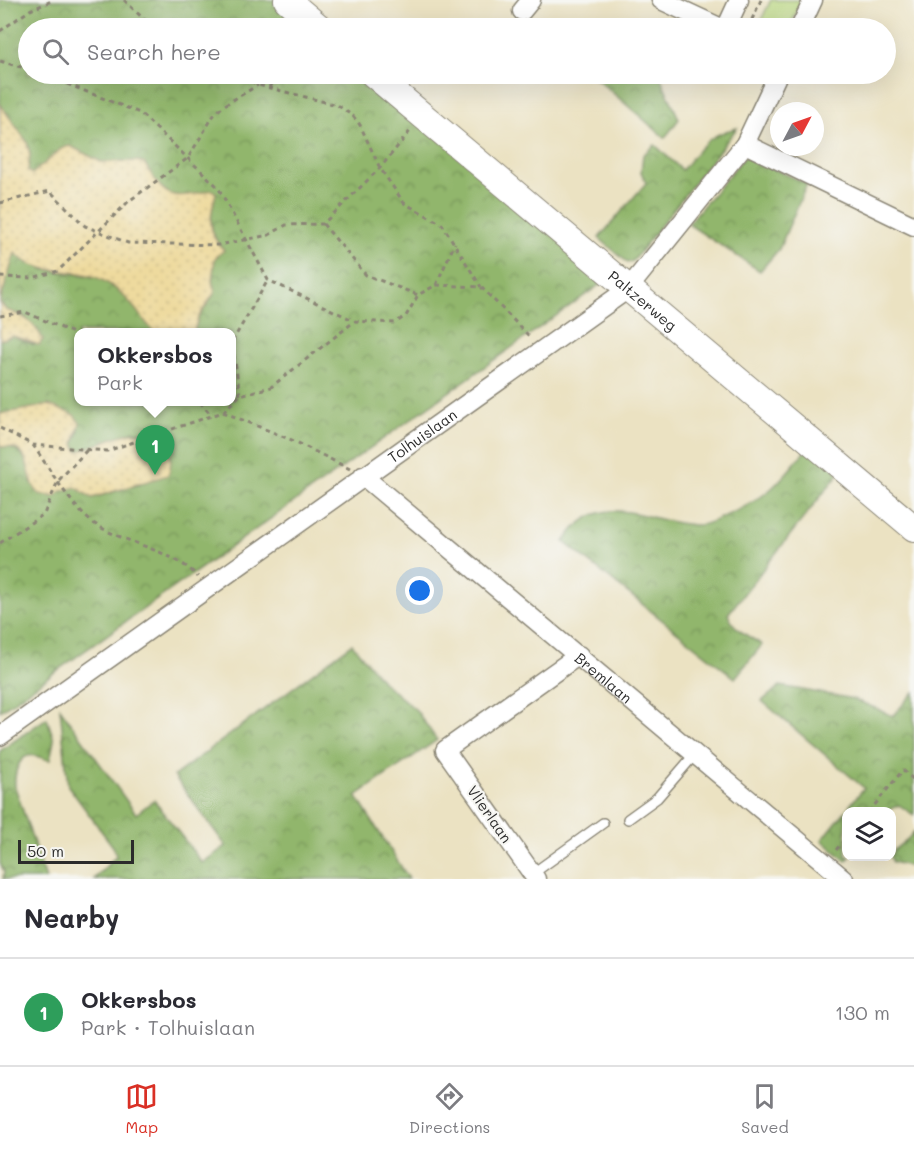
<!DOCTYPE html>
<meta charset="utf-8">
<style>
:root{--surface:#fff;--page:#f2f2f3;--text:#2b2b33;--muted:#7c7c81;--line:#e1e1e2;--accent:#d93025}
body{margin:0;font-family:Mali,sans-serif;background:var(--page);color:var(--text)}
.controls{position:absolute;right:18px;bottom:18px;display:grid;overflow:hidden;border-radius:12px;box-shadow:0 6px 24px #0002}
.controls button{width:54px;height:54px;display:grid;place-items:center;padding:0;border:0;border-bottom:2px solid var(--line);background:var(--surface);color:var(--text);font:30px sans-serif}
.compass{position:absolute;left:770px;top:102px;width:54px;height:54px;border-radius:50%;background:var(--surface);box-shadow:0 6px 24px #0002;rotate:49deg}
.scale{position:absolute;left:18px;bottom:15px;width:116px;box-sizing:border-box;padding-left:6px;border:3px solid #2b2b2b;border-top:0;font-size:16px;line-height:21px;white-space:nowrap;color:#2b2b2b;-webkit-text-stroke:4px #f6f6f2;paint-order:stroke}
.you{position:absolute;left:420px;top:591px;width:21px;height:21px;margin:-15px;border:4px solid #fff;border-radius:50%;background:#1a73e8;box-shadow:0 0 0 9px #1a73e833}
.badge{display:grid;place-items:center;width:39px;height:39px;border-radius:50%;background:var(--accent);color:#fff;font-size:20px;font-weight:700}
.pin{position:absolute;translate:-50% -50px;filter:drop-shadow(0 2px 3px #0008)}
.pin::after{content:'';position:absolute;top:32px;width:21px;height:18px;background:inherit;clip-path:polygon(0 0,100% 0,50% 100%)}
.popup{position:absolute;left:74px;top:328px;width:162px;height:78px;box-sizing:border-box;display:grid;place-content:center;border-radius:12px;background:var(--surface);filter:drop-shadow(0 2px 4px #0005);font-size:20px;white-space:nowrap;color:var(--muted)}
.popup b{font-size:22px;color:var(--text)}
.popup::after{content:'';position:absolute;left:50%;top:100%;margin-left:-12px;border:12px solid transparent;border-top-color:var(--surface)}
.list{margin:0;padding:0;list-style:none}
h2{display:flex;justify-content:space-between;align-items:center;height:78px;margin:0;padding:0 24px;font-size:26px}
h2 small{font-size:20px;font-weight:400;color:var(--muted)}
.list li{display:grid;grid-template-columns:39px 1fr auto;gap:18px;align-items:center;box-sizing:border-box;height:108px;padding:0 24px;border-top:2px solid var(--line)}
.list b{display:block;font-size:22px;white-space:nowrap}
.list p{margin:0;font-size:20px;white-space:nowrap;color:var(--muted)}
.list em{font-size:20px;font-style:normal;color:var(--muted)}
.icon{flex:none;width:33px;height:33px;fill:none;stroke:currentColor;stroke-width:2;stroke-linecap:round;stroke-linejoin:round}
.map{position:relative;flex:none;width:914px;height:879px;overflow:hidden}
.search{position:absolute;background:var(--surface);box-shadow:0 6px 24px #0002;left:18px;right:18px;top:18px;height:66px;display:flex;align-items:center;gap:15px;box-sizing:border-box;padding:0 21px;border-radius:33px;color:var(--muted);font-size:22px}
.sheet{height:186px;background:var(--surface)}
nav{display:flex;justify-content:space-around;align-items:center;box-sizing:border-box;height:84px;border-top:2px solid var(--line);background:var(--surface);font-size:16px;color:var(--muted)}
nav a{display:grid;justify-items:center;gap:3px}
nav .on{color:var(--accent)}
.map>svg:first-child{display:block}
</style>
<div class="map">
<svg width="914" height="879" viewBox="0 0 914 879">
<defs>
<pattern id="forest-crowns" width="20" height="18" patternUnits="userSpaceOnUse" patternTransform="scale(1.5)"><rect width="20" height="18" fill="#91b66c"/><path d="M2 6a3 3 0 1 1 6 0M12 15a3 3 0 1 1 6 0" fill="none" stroke="#779459"/></pattern>
<pattern id="sand-dots" width="8" height="8" patternUnits="userSpaceOnUse" patternTransform="scale(1.5)"><rect width="8" height="8" fill="#eeda9e"/><path d="M2 2h.1M6 6h.1" fill="none" stroke="#cb8" stroke-width="1.8" stroke-linecap="round"/></pattern>
</defs>
<rect width="100%" height="100%" fill="#f6f6f2"/>
<filter id="ink" filterUnits="userSpaceOnUse"><feTurbulence type="fractalNoise" baseFrequency=".0167" numOctaves="2"/><feDisplacementMap in="SourceGraphic" scale="12" xChannelSelector="R" yChannelSelector="G"/><feConvolveMatrix kernelMatrix="1 2 1 2 8 2 1 2 1" color-interpolation-filters="sRGB"/></filter>
<filter id="wash" filterUnits="userSpaceOnUse"><feTurbulence type="fractalNoise" baseFrequency=".008" numOctaves="4" result="noise"/><feDisplacementMap in="SourceGraphic" scale="24" xChannelSelector="R" yChannelSelector="G"/><feGaussianBlur stdDeviation="1.35" result="paint"/><feColorMatrix in="noise" values="0 0 0 0 0 0 0 0 0 0 0 0 0 0 0 0 0 1.4 0 .05"/><feComposite in="paint" operator="in"/></filter>
<g filter="url(#wash)">
<rect width="100%" height="100%" fill="#ebe2c2"/>
<polygon fill="#b7d57c" stroke="#718054" stroke-width="1.5" points="771,0 802,0 789,28 757,28"/>
<g fill="url(#forest-crowns)" stroke="#5e704c" stroke-width="1.5">
<path d="M0,0h282l34,28h-288v46h340l240,205 -608,432v-264c22,-2 31,17 31,36l23,14c25,-21 21,-5 39,1l55,-16 -1,-49 -13,-2 -55,20 -5,-7 5,-13 -30,-26 -49,9v-74l13,-4 21,9 9,-6c-10,-17 -19,-24 -37,-29l-6,-8 15,-50 26,17 59,9 17,11 18,17 19,26h-76v70h153v-70h-37l4,-14 17,-26 -3,-11 3,-23 9,-8c-17,-17 -14,-35 -8,-57l-4,-3 -28,6h-11l-49,-35 -23,1 -31,-16 -8,2 -30,27 -4,-4 2,-16 -3,-13 -27,-38z"/>
<polygon points="591,74 659,74 679,119 665,138"/>
<path d="M737,128l-104,133 -5,2 -29,-25 47,-55 -5,-11 2,-17 12,-10 27,25c19,-23 25,-35 55,-42z"/>
<polygon points="745,156 807,184 779,249 760,271 688,224"/>
<path d="M808,447l31,26 -111,141c5,16 21,22 34,31l-27,33 -171,-136c37,-58 85,-17 135,-17 8,0 18,-6 26,-9 43,-18 55,-34 83,-69z"/>
<polygon points="352,644 384,683 416,710 437,740 356,796 409,879 94,879 116,856 114,848 68,786 60,708 136,814 154,800 202,863 226,846 174,776"/>
<polygon points="780,686 854,699 893,716 914,692 914,815 899,805 887,811 846,812 846,856 850,857 846,861 822,840 864,788 762,701"/>
<path d="M47,718l7,22 -4,20c-5,0 -9,-3 -14,-4 -18,-4 -22,18 -21,31l31,92h-43l1,-7 -4,-9v-112z"/>
<path d="M914,831v36l-21,-5 -3,-5c4,-12 19,-15 24,-26z"/>
</g>
<g fill="url(#sand-dots)" stroke="#8c8264" stroke-width="1.5">
<path d="M0,104l27,38 3,13 -2,15 4,4 30,-26 8,-2 31,16 37,-1 7,3c22,37 26,35 67,26l4,3c-6,22 -10,41 8,57l-9,8 -3,23 3,11 -17,26 -4,14h-40c-17,-19 -28,-40 -52,-52 -27,-14 -64,-2 -87,-27l-15,48z"/>
<path d="M0,302l6,8c18,5 27,12 37,29l-4,6 -26,-9 -13,4z"/>
<path d="M49,405l25,10 6,8 -6,21 4,7c29,-7 59,-33 85,-7 9,8 9,20 5,31l-76,23 -17,-11 -13,4 -8,6 -14,-3c-18,-14 -3,-50 -40,-47v-33z"/>
</g>
</g>
<g filter="url(#ink)">
<g fill="none" stroke-linecap="round" stroke-linejoin="round">
<defs>
<g id="lane">
<polyline points="628,819 657,798 695,754"/>
<polyline points="532,874 603,823"/>
</g>
<g id="street">
<polyline points="661,0 721,28"/>
<polyline points="522,11 531,0"/>
<polyline points="726,28 739,0"/>
<polyline points="800,28 813,0"/>
<polyline points="745,144 914,226"/>
<path id="s1" d="M363,476l481,403"/>
<path id="s2" d="M0,736l628,-447 117,-145 33,-70"/>
<polyline points="536,879 445,750 579,655"/>
</g>
<g id="secondary">
<polyline points="287,0 320,28"/>
<path id="s3" d="M373,74l541,454"/>
</g>
</defs>
<use href="#lane" stroke="#8b8676" stroke-width="12"/>
<use href="#street" stroke="#8b8676" stroke-width="21"/>
<use href="#secondary" stroke="#8b8676" stroke-width="28"/>
<g stroke="#8b8676" stroke-width="3" stroke-dasharray="4.5 4.5" stroke-linecap="butt">
<polyline points="124,0 153,28"/>
<polyline points="748,28 761,0"/>
<polyline points="0,31 30,10 54,0"/>
<polyline points="0,61 28,69"/>
<polyline points="42,74 140,113 218,187 268,280 355,321 395,323 406,316 418,295 436,285 481,287 531,338"/>
<polyline points="235,74 258,85 337,105 353,116 360,125 380,168 404,203 442,224 481,287"/>
<polyline points="269,87 280,74"/>
<polyline points="0,203 50,191 85,226 128,243 219,245 269,235 286,225 323,224 380,168 411,130"/>
<polyline points="323,224 366,275 418,295"/>
<polyline points="0,277 32,278 58,271 129,201 188,158 214,115 223,106 258,85"/>
<polyline points="436,285 455,243"/>
<polyline points="0,316 25,312 78,335"/>
<polyline points="240,395 232,342 268,280"/>
<polyline points="200,402 212,416"/>
<polyline points="223,412 294,441 350,469"/>
<polyline points="0,428 33,445 107,451 223,412 240,395 271,387 355,321"/>
<path d="M33,445c14,20 40,64 59,77 31,22 81,27 106,55"/>
<polyline points="0,543 44,514 58,481 87,450"/>
<polyline points="869,812 903,770 914,780"/>
<polyline points="836,850 846,838"/>
</g>
<use href="#lane" stroke="#fff" stroke-width="9"/>
<use href="#street" stroke="#fff" stroke-width="18"/>
<use href="#secondary" stroke="#fff" stroke-width="26"/>
</g>
</g>
<g text-anchor="middle" dominant-baseline="central" stroke-width="4.5" stroke-linejoin="round" paint-order="stroke">
<g font-size="15" fill="#2b2b2b" stroke="#f6f6f2">
<text stroke="none"><textPath href="#s3" startOffset="352">Paltzerweg</textPath></text>
<text stroke="none"><textPath href="#s2" startOffset="518">Tolhuislaan</textPath></text>
<text stroke="none"><textPath href="#s1" startOffset="314">Bremlaan</textPath></text>
<text transform="translate(490 814) rotate(55)">Vlierlaan</text>
</g>
</g>
</svg>
<div class="controls">
<button><svg class="icon" aria-label="layers" viewBox="0 0 24 24"><path d="M12 4l9 5-9 5-9-5zM3 14l9 5 9-5"/></svg></button>
</div>
<svg class="compass" viewBox="-18 -18 36 36"><path d="M0-13l5 13h-10z" fill="#e53935"/><path d="M0 13l5-13h-10z" fill="#7c7c81"/></svg>
<div class="scale">50 m</div>
<div class="you"></div>
<div class="pin badge" style="left:155px;top:475px;background:#2e9e5b">1</div>
<div class="popup"><b>Okkersbos</b>Park</div>
<div class="search"><svg class="icon" aria-label="search" viewBox="0 0 24 24"><circle cx="10" cy="10" r="6"/><path d="M15 15l6 6"/></svg>Search here</div>
</div>
<section class="sheet">
<h2>Nearby<small></small></h2>
<ul class="list">
<li><span class="badge" style="background:#2e9e5b">1</span><div><b>Okkersbos</b><p>Park · Tolhuislaan</p></div><em>130 m</em></li>
</ul>
</section>
<nav>
<a class="on"><svg class="icon" aria-label="map" viewBox="0 0 24 24"><path d="M3 6l6-2 6 2 6-2v14l-6 2-6-2-6 2zM9 4v14M15 6v14"/></svg>Map</a>
<a><svg class="icon" aria-label="directions" viewBox="0 0 24 24"><path d="M12 3l9 9-9 9-9-9zM9 14v-3h6M13 9l2 2-2 2"/></svg>Directions</a>
<a><svg class="icon" aria-label="saved" viewBox="0 0 24 24"><path d="M7 4h10v16l-5-4-5 4z"/></svg>Saved</a>
</nav>
